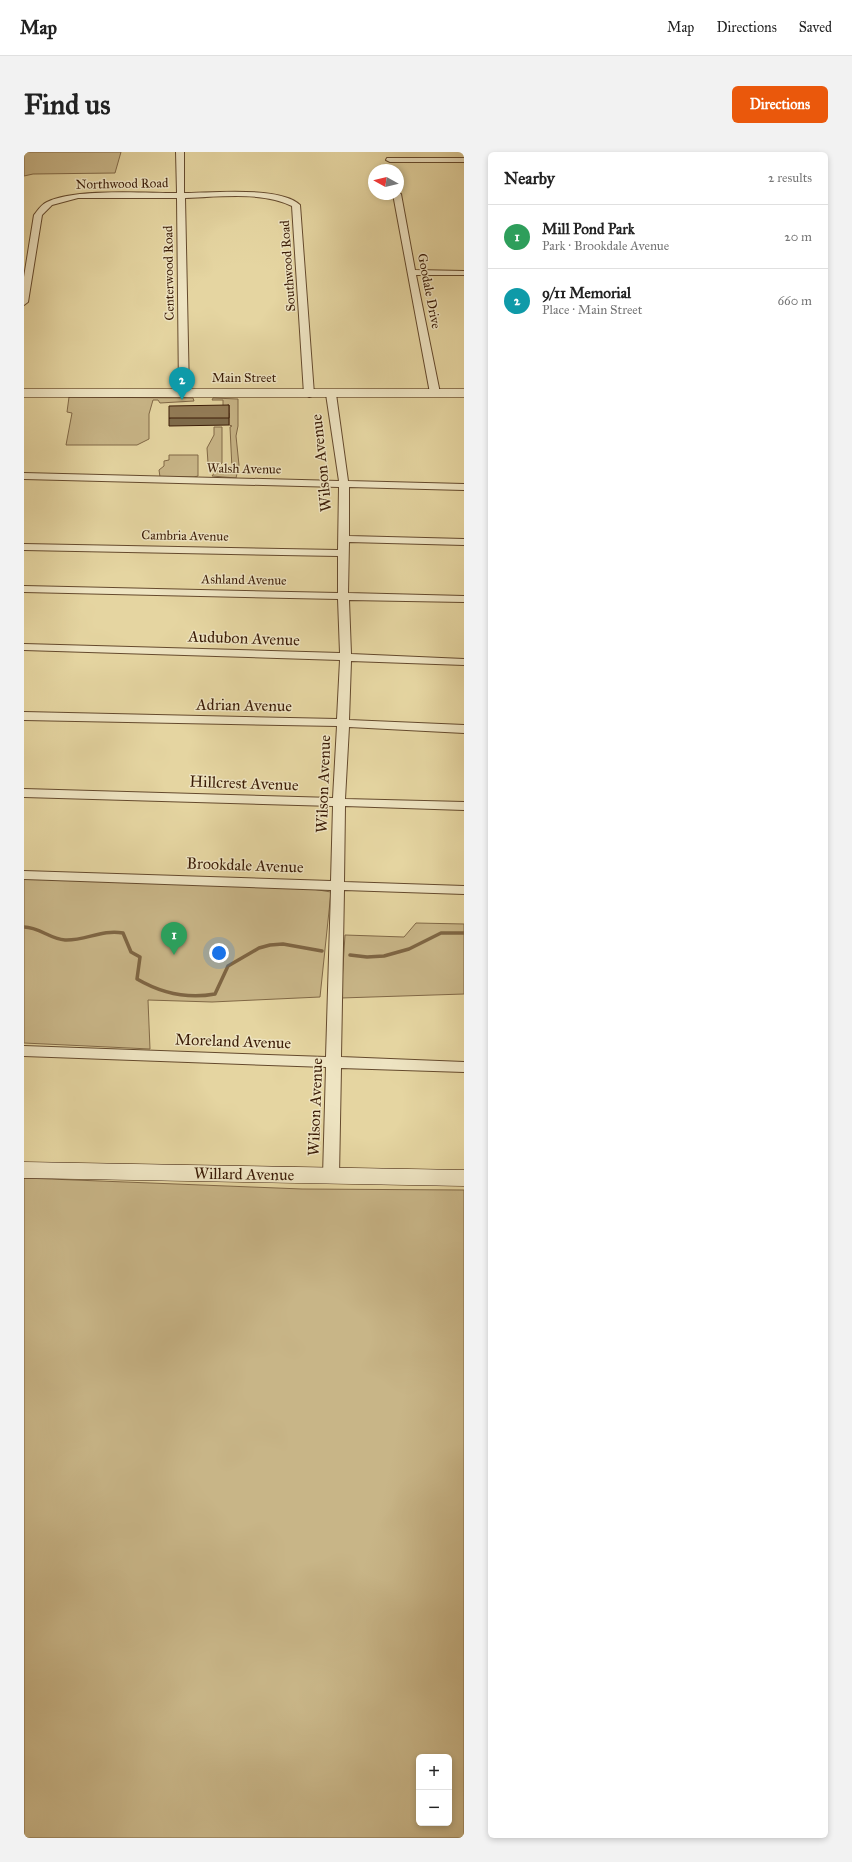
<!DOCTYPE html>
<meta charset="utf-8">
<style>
:root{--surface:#fff;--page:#f2f2f2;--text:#222;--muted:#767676;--line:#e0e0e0;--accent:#ea580c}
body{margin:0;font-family:"IM FELL Great Primer",serif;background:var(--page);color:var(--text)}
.controls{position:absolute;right:12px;bottom:12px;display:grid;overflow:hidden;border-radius:6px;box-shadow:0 2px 6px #0003}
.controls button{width:36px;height:36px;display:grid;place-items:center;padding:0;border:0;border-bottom:1px solid var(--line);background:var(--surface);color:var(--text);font:20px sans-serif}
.compass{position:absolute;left:344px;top:12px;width:36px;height:36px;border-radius:50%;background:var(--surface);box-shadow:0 2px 6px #0003;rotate:278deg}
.you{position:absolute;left:195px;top:801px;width:14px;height:14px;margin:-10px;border:3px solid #fff;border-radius:50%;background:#1a73e8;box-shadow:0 0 0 6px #1a73e833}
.badge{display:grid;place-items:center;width:26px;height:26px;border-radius:50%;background:var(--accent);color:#fff;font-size:13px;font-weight:700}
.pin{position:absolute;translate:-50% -33px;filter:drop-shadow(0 1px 2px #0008)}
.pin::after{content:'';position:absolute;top:21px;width:14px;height:12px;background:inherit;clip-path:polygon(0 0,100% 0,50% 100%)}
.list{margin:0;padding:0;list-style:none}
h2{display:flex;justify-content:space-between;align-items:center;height:52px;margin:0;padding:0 16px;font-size:17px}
h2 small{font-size:13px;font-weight:400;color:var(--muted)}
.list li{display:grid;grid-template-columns:26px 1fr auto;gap:12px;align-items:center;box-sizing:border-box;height:64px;padding:0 16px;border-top:1px solid var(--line)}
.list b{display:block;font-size:15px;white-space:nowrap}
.list p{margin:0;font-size:13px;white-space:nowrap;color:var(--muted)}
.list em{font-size:13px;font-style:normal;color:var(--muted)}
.map{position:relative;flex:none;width:440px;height:1686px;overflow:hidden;border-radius:6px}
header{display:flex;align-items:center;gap:24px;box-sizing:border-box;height:56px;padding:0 20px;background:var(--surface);border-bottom:1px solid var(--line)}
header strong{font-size:19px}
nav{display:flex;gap:22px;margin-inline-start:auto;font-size:14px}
.intro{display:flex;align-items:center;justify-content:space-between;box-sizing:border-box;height:96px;padding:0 24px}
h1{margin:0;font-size:28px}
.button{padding:10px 18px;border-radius:6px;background:var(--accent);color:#fff;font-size:14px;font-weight:700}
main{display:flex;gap:24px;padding:0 24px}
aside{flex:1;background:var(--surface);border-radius:6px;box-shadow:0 2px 6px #0003}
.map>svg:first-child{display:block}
</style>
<header>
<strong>Map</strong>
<nav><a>Map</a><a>Directions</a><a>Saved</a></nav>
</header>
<div class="intro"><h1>Find us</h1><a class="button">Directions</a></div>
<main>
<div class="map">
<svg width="440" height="1686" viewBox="0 0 440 1686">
<rect width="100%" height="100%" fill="#e5d5a1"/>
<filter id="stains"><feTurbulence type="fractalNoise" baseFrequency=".005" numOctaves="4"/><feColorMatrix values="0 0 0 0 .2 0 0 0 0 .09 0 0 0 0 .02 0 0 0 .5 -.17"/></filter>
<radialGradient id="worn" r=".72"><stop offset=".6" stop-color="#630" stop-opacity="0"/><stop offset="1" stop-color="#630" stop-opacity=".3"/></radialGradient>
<g fill="#c8b587" stroke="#816846" fill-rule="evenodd">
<polygon points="0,0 97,0 91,21 9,22 0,24"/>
<polygon points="45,245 169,246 170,249 136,251 134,248 129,248 125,262 125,287 113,293 42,293 48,261 43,260"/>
<path d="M189,246l25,1v27l-2,10 3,29 -3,13 -24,-2c4,-7 13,-6 20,-7l-2,-42 2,-1 -3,-1v-12l-6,-2v-11h-11z"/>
<path d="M190,275h8v36c-4,3 -11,4 -14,0l-1,-15 7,-13z"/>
<polygon points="145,303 174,303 174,324 170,325 136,325 135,318 140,314 140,309 145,308"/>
<polygon points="0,726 282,736 307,740 296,845 188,850 124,848 126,897 0,891"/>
<polygon points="392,771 440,772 440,842 317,846 321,783 380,785"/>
<path d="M0,1026l278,11 162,1v648h-440zM395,1605h30v66h-30z"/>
</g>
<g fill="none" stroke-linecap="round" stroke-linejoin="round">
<g stroke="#7e6543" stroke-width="3.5">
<path d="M0,775c15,0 26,12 41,13 20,1 37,-11 58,-7l8,19 9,5 -3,22c24,14 51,20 78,15l13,-28 31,-18 11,-3 13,-1 39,7"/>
<polyline points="326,803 343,805 360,804 385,797 417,781 440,781"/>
</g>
<defs>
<g id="street">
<path d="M152,0h8v41c27,0 97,-7 116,12l14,189 -2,2 -3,1 -5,-3 -12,-188c-30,-15 -74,-9 -107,-8l4,195 -2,2h-6l-2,-2 -2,-195h-99l-26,7 -10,10 -14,87 -4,3v-28l10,-62c4,-5 7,-10 13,-13 27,-14 98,-9 130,-9z"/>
<polygon points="363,6 440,6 440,10 366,10 362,8"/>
<polygon points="374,40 377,42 391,118 440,119 440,123 392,123 416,241 411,244 406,241 369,42 374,42"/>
<polygon points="307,239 312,242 324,329 440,332 440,338 325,335 325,384 440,387 440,393 325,390 324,441 440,444 440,450 325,448 327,502 440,507 440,513 327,509 325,568 440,573 440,581 325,575 321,647 440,650 440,658 321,654 320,730 440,734 440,742 320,738 317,905 440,910 440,920 317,916 315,1024 312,1028 307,1030 302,1028 299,1024 302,915 0,904 0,894 302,905 307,738 0,727 0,719 307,729 309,654 0,645 0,637 309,646 313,574 0,568 0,560 313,567 316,508 0,498 0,492 316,501 314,447 0,440 0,434 314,441 314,404 0,398 0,392 314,398 315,335 0,327 0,321 315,329 302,242"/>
</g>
<g id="secondary">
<rect x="0" y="237" width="440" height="8"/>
<polygon points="0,1010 440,1018 440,1034 0,1026"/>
</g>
</defs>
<use href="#street" stroke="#654a2d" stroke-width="2"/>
<use href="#secondary" stroke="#3a1b06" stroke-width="1"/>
<use href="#street" fill="#eee4c2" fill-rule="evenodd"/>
<use href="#secondary" fill="#eee4c2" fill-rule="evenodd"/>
</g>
<polygon fill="#7e6b4b" stroke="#3a1b06" points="205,253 205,273 145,274 145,266"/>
<polygon fill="#937c57" stroke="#3a1b06" points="205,253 205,266 145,266 145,254"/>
<g text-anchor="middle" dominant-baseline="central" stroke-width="3" stroke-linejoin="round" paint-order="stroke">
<g font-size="13" fill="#3a1b06" stroke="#eee4c2">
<text transform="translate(98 32) rotate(-1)">Northwood Road</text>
<text transform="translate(264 114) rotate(-94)">Southwood Road</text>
<text transform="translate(145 121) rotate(-91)">Centerwood Road</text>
<text transform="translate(405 139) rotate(79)">Goodale Drive</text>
<text x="220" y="226">Main Street</text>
<text transform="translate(220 317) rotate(1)">Walsh Avenue</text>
<text transform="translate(161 384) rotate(1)">Cambria Avenue</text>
<text transform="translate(220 428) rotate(1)">Ashland Avenue</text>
</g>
<g font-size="16" fill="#3a1b06" stroke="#eee4c2">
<text transform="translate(297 311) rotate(-96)">Wilson Avenue</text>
<text transform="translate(220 486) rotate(2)">Audubon Avenue</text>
<text transform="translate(220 553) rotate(1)">Adrian Avenue</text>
<text transform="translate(220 631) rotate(2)">Hillcrest Avenue</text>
<text transform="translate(299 632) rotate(-88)">Wilson Avenue</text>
<text transform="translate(221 713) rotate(2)">Brookdale Avenue</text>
<text transform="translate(209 889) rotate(2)">Moreland Avenue</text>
<text transform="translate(291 955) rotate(-88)">Wilson Avenue</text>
<text transform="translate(220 1022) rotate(1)">Willard Avenue</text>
</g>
</g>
<rect width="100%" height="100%" filter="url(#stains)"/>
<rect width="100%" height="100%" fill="url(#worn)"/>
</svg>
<div class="controls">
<button>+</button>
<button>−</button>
</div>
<svg class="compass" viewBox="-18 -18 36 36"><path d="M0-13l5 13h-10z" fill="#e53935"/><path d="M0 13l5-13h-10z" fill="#767676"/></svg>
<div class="you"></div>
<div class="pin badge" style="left:150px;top:803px;background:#2e9e5b">1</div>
<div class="pin badge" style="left:158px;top:248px;background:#0f9aa8">2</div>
</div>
<aside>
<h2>Nearby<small>2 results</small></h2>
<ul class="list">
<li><span class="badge" style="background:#2e9e5b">1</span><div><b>Mill Pond Park</b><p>Park · Brookdale Avenue</p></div><em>20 m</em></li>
<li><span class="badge" style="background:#0f9aa8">2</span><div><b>9/11 Memorial</b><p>Place · Main Street</p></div><em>660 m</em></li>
</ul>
</aside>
</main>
